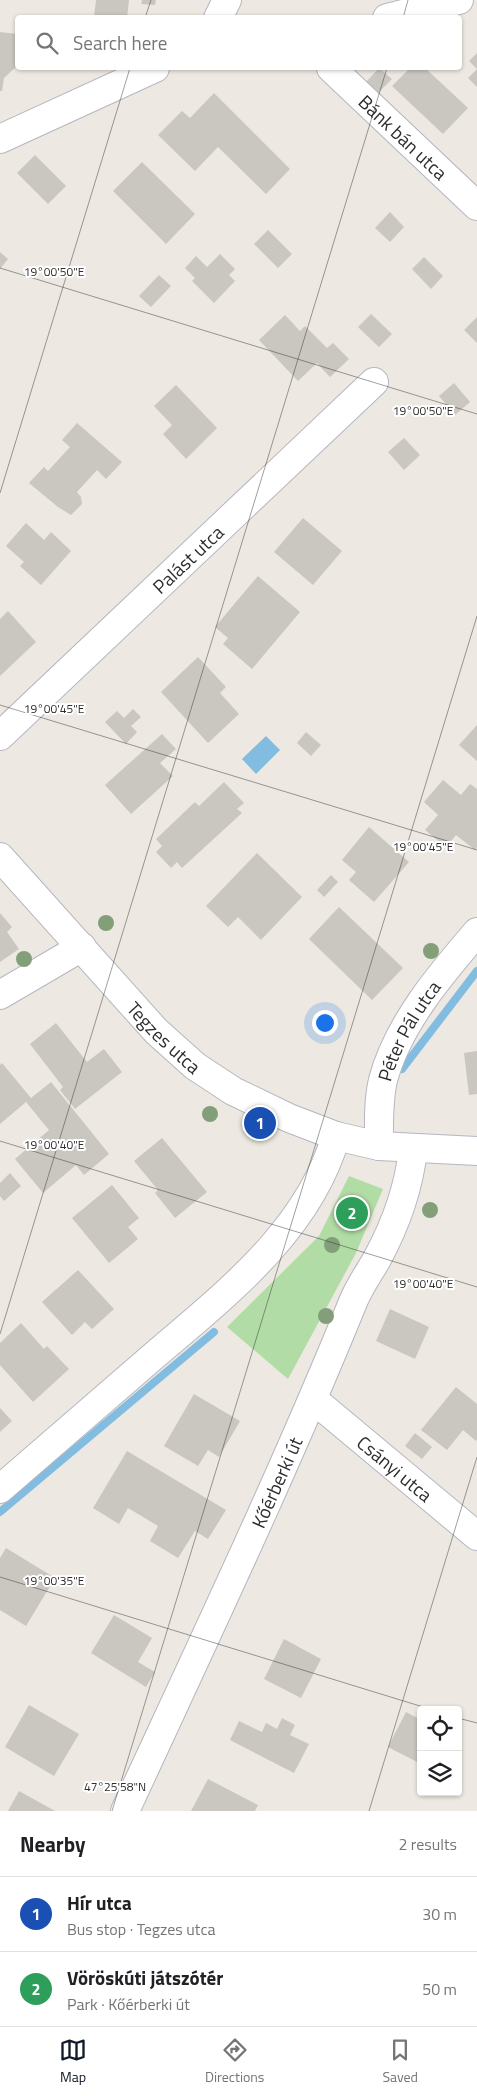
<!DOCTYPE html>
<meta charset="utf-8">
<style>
:root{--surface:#fff;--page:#f6f6f6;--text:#202124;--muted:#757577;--line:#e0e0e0;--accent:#111827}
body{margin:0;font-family:"Titillium Web",sans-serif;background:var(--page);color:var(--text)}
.controls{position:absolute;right:15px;bottom:15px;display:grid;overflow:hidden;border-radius:5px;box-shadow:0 1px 4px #0004}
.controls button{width:45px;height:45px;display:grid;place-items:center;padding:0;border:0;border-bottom:1px solid var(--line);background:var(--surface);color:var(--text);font:25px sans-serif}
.you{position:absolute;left:324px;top:1022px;width:18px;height:18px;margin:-12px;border:4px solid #fff;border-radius:50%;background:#1a73e8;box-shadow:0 0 0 8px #1a73e833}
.badge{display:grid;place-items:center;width:32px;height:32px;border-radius:50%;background:var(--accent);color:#fff;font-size:16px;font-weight:700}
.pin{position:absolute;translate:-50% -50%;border:2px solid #fff;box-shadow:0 1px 5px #0006}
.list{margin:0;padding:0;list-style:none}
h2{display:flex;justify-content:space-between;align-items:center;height:65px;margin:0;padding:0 20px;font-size:21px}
h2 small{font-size:16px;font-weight:400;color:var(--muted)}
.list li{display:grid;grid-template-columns:32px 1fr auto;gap:15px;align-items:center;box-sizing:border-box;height:75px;padding:0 20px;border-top:1px solid var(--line)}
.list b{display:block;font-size:19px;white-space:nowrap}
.list p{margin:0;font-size:16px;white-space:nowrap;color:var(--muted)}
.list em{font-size:16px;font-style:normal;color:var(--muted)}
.icon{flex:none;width:28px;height:28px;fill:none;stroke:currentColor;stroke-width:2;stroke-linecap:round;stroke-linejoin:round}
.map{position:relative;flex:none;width:477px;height:1811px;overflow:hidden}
.search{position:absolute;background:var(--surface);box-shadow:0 1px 4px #0004;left:15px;right:15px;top:15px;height:55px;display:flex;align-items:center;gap:12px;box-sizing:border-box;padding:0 18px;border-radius:5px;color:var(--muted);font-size:19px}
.sheet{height:215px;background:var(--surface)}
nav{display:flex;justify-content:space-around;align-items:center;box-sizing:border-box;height:70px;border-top:1px solid var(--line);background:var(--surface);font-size:14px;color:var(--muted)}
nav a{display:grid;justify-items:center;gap:2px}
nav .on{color:var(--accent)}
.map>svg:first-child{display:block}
</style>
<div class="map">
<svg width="477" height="1811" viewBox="0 0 477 1811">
<rect width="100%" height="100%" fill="#ede9e2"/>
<polygon fill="#b2dca5" points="349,1176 383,1189 356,1253 288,1379 227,1327 319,1236"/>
<polygon fill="#82bde1" points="266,736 280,750 256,774 242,759"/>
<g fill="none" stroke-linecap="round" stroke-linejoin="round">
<g stroke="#82bde1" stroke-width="8">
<polyline points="402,1069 477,971"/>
<polyline points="0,1512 214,1332"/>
</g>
</g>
<g fill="#c9c7c0">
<polygon points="96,0 129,0 127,18 94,17"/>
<polygon points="142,0 156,0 155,5 141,4"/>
<polygon points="0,32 18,34 18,65 4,78 2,91 0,91"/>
<polygon points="477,53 477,69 469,61"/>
<polygon points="379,68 392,79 377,94 365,83"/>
<polygon points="410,68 425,68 468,108 443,134 392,86"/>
<polygon points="477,69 477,87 468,78"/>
<polygon points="214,93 290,169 266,194 218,147 195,171 158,135 182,111 190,118"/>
<polygon points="35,155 66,186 48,204 17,173"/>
<polygon points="142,162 195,214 166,244 113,191"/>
<polygon points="390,212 404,227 390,242 375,228"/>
<polygon points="268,230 292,254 278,268 254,244"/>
<polygon points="0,252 8,259 0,269"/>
<polygon points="220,254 235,269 229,275 235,281 214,303 192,281 195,278 185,268 196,256 207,267"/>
<polygon points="424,257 443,276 431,289 412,269"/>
<polygon points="159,275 171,286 151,307 139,296"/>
<polygon points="371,314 392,334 379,347 358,327"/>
<polygon points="285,315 300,331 305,326 327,348 333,343 349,359 330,377 317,363 298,381 259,340"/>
<polygon points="477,317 477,343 464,330"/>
<polygon points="454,383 470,402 455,415 439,396"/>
<polygon points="176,385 217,428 186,459 163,434 172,425 154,406"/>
<polygon points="77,423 122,462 106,479 97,470 77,492 81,497 82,504 71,515 58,507 29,483 44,467 48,471 70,447 62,440"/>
<polygon points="404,438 420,455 404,470 388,452"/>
<polygon points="303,518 342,551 313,585 274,552"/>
<polygon points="26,523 44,540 51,532 71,551 41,585 20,566 24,562 6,546"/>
<polygon points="258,576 300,612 252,669 223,644 228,638 215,627"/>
<polygon points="8,611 36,642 0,676 0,619"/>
<polygon points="198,657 226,687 220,693 239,714 208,743 161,692"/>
<polygon points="133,709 141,717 131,726 137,732 126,744 105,722 117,711 124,718"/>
<polygon points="477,725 477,761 459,745"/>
<polygon points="306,732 321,745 311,756 297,743"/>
<polygon points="162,734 176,749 160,763 173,776 131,814 105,785"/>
<polygon points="443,780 461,795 470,784 477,789 477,847 475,850 456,835 446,847 425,830 438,815 424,802"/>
<polygon points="224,782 244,803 237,809 242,813 182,868 177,862 171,868 156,852 162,846 156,839 195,802 199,806"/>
<polygon points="369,827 409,862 374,902 349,880 356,872 342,860"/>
<polygon points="257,853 302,897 261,940 238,917 228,927 206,906"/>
<polygon points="331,875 338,882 324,897 317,890"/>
<polygon points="339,907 403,968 372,1000 309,939"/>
<polygon points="0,913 12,927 7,932 19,949 0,962"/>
<polygon points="56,1023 87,1062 104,1049 122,1072 75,1109 60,1090 63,1087 30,1044"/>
<polygon points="477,1051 477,1094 469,1095 464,1053"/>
<polygon points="2,1063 31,1098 51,1082 109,1154 84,1175 76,1165 43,1193 15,1159 49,1130 26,1102 0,1124 0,1065"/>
<polygon points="162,1138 207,1192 175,1218 155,1193 158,1190 134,1161"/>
<polygon points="10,1173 21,1186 4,1201 0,1196 0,1183"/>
<polygon points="112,1185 139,1218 128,1227 138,1239 109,1263 72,1218"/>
<polygon points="78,1270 114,1309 92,1329 85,1322 72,1335 42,1302"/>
<polygon points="390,1309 429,1327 415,1359 376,1341"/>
<polygon points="21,1323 44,1349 47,1346 69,1369 33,1402 0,1365 0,1343"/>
<polygon points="456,1387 477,1404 477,1439 476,1441 463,1430 447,1450 421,1430"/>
<polygon points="194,1394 240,1421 219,1457 208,1450 198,1466 164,1446"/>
<polygon points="0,1408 12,1421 0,1432"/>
<polygon points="415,1433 432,1447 422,1459 405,1446"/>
<polygon points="127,1451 226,1510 208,1539 195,1531 178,1558 150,1541 158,1526 128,1508 119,1524 93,1508"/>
<polygon points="6,1548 55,1578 26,1626 0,1610 0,1558"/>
<polygon points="114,1615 152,1638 138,1662 155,1672 146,1687 91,1653"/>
<polygon points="284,1639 321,1659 301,1698 264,1679"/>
<polygon points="29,1705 79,1734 54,1776 5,1747"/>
<polygon points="406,1712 421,1720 421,1764 388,1747"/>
<polygon points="282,1718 295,1725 290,1735 309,1744 294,1773 230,1740 239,1721 262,1732 266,1723 277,1729"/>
<polygon points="208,1779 258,1805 255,1811 191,1811"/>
<polygon points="19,1791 55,1811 8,1811"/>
</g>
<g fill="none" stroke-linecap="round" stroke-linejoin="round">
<defs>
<g id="street">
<polyline points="218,18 227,0"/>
<polyline points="387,18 459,0"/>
<path id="s1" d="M331,68l146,138"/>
<polyline points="0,139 155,68"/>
<path id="s2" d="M0,736l374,-354"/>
<path id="s3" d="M0,857l156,174 39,35 38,25 56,27 47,18 43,10 98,5"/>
<polyline points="0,995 82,947"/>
<path id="s4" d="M379,1146c0,-22 -1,-45 4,-66 15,-56 57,-105 94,-148"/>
<path id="s5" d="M314,1400l163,136"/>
<path d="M0,1489c50,-43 100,-86 149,-129 73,-63 159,-127 187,-224"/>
<path id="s6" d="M125,1811c78,-169 158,-337 228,-509 6,-15 16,-29 24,-43 19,-35 32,-71 36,-110"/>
</g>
</defs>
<use href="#street" stroke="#b5b6bf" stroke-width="30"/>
<use href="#street" stroke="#fff" stroke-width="28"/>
</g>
<g fill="#829f7a">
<circle cx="106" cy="923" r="8"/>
<circle cx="431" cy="951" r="8"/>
<circle cx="24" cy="959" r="8"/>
<circle cx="210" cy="1114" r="8"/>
<circle cx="430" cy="1210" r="8"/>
<circle cx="332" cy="1245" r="8"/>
<circle cx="326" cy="1316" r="8"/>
</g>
<path fill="none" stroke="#2d2d2d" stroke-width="1" stroke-opacity="0.45" d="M145,18l6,-18M403,18l5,-18M0,268l477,146M0,493l130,-425M0,705l477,145M0,1141l477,146M0,1334l387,-1266M0,1577l433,133M458,1718l19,5M112,1811l365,-1195M369,1811l108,-354"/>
<g text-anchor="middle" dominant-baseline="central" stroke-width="4" stroke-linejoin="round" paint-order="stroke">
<g font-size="19" fill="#2d2d2d" stroke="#fff">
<text stroke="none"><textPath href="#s1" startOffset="100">Bánk bán utca</textPath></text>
<text stroke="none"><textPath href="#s2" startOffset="258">Palást utca</textPath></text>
<text stroke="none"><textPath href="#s4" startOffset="122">Péter Pál utca</textPath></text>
<text stroke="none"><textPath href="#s3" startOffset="244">Tegzes utca</textPath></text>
<text stroke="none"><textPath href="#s5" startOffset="106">Csányi utca</textPath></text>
<text stroke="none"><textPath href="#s6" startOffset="362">Kőérberki út</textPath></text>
</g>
</g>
<g font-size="12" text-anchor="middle" fill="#2d2d2d" stroke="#fff" stroke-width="4" stroke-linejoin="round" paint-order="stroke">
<text x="54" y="276">19°00'50"E</text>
<text x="423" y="415">19°00'50"E</text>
<text x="54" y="713">19°00'45"E</text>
<text x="423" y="851">19°00'45"E</text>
<text x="54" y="1149">19°00'40"E</text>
<text x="423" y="1288">19°00'40"E</text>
<text x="54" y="1585">19°00'35"E</text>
<text x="115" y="1791">47°25'58"N</text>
</g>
</svg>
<div class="controls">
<button><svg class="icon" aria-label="locate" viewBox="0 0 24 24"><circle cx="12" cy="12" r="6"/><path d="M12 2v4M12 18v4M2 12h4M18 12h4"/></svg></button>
<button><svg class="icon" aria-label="layers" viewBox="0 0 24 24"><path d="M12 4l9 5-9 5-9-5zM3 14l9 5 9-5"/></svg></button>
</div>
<div class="you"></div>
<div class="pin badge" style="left:260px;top:1123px;background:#1a4fb4">1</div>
<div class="pin badge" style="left:352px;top:1213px;background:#2e9e5b">2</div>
<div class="search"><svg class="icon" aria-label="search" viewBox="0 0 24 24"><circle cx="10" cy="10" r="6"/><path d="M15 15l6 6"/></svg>Search here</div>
</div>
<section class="sheet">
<h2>Nearby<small>2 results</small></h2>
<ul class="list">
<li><span class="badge" style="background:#1a4fb4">1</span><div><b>Hír utca</b><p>Bus stop · Tegzes utca</p></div><em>30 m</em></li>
<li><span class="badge" style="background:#2e9e5b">2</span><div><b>Vöröskúti játszótér</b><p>Park · Kőérberki út</p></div><em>50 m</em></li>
</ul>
</section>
<nav>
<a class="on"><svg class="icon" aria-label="map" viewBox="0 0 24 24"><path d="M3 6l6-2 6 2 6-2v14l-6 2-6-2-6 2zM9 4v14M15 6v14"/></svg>Map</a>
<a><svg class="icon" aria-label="directions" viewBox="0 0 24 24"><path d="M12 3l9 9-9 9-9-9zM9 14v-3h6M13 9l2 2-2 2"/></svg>Directions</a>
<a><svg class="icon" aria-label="saved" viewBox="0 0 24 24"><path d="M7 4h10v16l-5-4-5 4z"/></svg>Saved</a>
</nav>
